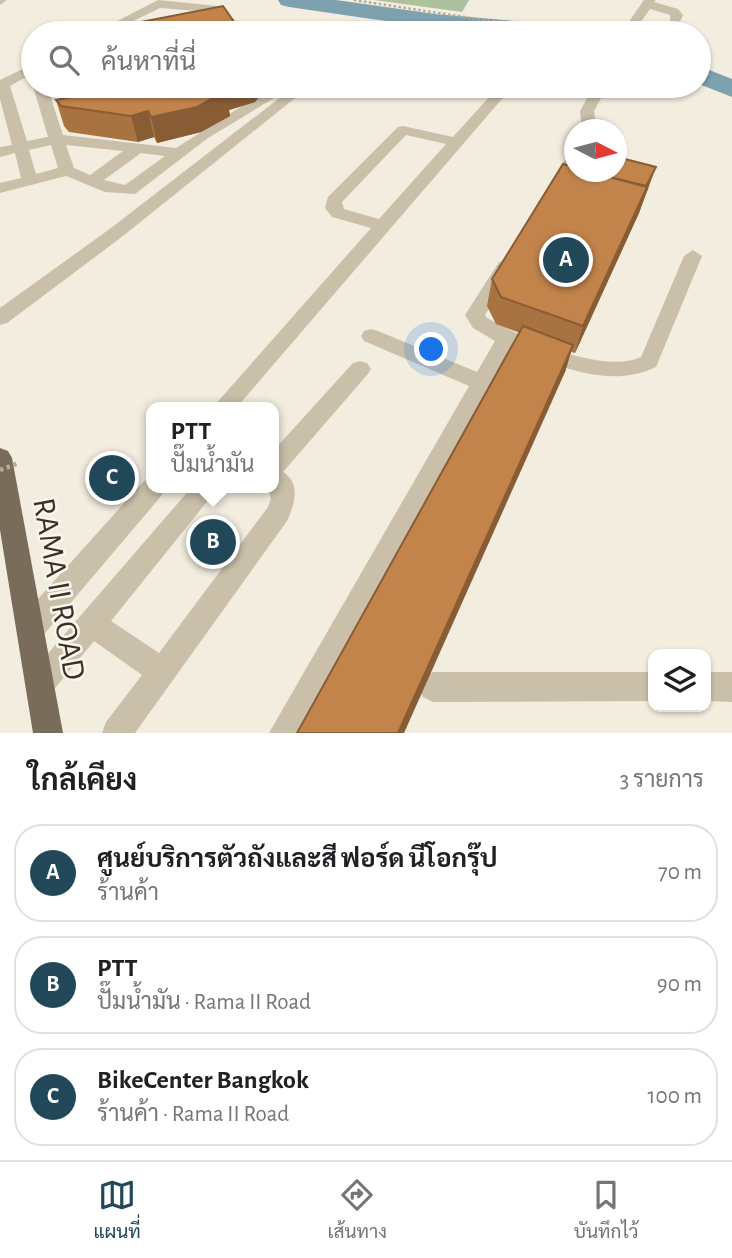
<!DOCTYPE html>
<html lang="th">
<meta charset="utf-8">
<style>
:root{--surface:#fff;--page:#f6f6f6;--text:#202124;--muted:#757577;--line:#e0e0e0;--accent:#204859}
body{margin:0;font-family:"Alegreya Sans",Sarabun,sans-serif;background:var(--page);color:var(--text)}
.controls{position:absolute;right:21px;bottom:21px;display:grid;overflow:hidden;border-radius:14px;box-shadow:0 2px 5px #0004}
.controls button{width:63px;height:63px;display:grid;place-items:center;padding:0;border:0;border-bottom:2px solid var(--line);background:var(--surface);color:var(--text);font:35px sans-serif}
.compass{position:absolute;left:564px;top:119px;width:63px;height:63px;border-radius:50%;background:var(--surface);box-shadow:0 2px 5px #0004;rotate:96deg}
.you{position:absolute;left:432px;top:350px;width:24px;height:24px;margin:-18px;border:5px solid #fff;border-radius:50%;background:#1a73e8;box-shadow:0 0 0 10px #1a73e833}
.badge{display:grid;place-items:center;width:46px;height:46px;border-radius:50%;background:var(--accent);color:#fff;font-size:23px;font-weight:700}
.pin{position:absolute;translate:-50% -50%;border:4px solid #fff;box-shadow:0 2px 7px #0006}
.popup{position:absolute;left:146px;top:402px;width:133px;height:91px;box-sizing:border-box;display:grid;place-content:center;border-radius:14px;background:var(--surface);filter:drop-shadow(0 2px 5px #0005);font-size:23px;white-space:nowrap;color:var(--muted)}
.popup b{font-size:26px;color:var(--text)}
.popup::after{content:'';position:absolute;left:50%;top:100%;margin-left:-14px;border:14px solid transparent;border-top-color:var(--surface)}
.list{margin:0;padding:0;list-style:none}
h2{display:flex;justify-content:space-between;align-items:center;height:91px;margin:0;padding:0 28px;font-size:30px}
h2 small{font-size:23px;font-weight:400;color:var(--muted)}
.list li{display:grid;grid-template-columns:46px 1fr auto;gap:21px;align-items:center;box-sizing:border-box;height:98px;margin:0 14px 14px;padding:0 14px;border:2px solid var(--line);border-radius:28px}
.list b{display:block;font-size:26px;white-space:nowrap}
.list p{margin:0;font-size:23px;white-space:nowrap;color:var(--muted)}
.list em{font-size:23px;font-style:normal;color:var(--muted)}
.icon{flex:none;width:38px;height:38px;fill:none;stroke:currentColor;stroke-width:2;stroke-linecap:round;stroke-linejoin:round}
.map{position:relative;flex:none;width:732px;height:733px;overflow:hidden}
.search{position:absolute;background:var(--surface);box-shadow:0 2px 5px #0004;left:21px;right:21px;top:21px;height:77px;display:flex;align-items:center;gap:18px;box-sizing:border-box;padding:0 24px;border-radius:38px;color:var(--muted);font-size:26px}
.sheet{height:427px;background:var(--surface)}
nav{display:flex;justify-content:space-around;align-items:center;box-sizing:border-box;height:98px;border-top:2px solid var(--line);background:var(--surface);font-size:19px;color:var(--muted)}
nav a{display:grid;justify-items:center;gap:4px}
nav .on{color:var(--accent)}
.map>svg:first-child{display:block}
</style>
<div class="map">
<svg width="732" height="733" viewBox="0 0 732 733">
<rect width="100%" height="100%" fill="#f2edde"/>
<polygon fill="#aec19f" points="374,0 469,0 462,12"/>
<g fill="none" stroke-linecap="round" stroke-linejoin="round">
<g fill="#7ea1af" fill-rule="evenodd">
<path d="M278,0h58l99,14 137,12 8,2 4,5c-99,5 -197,-12 -295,-26l-8,-2z"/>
<polygon points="699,66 732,79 732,97 699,84"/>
</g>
<polyline stroke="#b6ab95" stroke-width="2.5" stroke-dasharray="2.5 2.5" stroke-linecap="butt" points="354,0 484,20 567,26 611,33"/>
<g fill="#cac0aa" fill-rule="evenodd">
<polygon points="0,0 7,0 0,5"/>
<polygon points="158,0 218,6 242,33 229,33 210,12 160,8 109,33 94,33"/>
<polygon points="644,0 656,0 654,2 678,9 683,15 678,26 670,26 670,15 650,9 633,33 621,33"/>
<path d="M33,64v9l-23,13 17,55 21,-4 -15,-51h14l16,49 113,13 88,-56 5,-6h14l-9,12 -66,40 -73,56 -30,-2 -39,-16 -66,17v-10l21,-5 -6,-25 -15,4v-10l12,-2 -12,-46v-19zM51,145l7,23 -22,6 -7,-24zM66,145l57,6 -33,24 -16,-7zM141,153l24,3 -40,29 -21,-5z"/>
<polygon points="295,86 310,86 123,236 7,323 0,325 0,308 111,228"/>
<path d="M499,86h14l-276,321h-24l158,-179 -39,-11 -7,-9 3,-11 70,-70 5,-1 50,11zM406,135l40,9 -67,75 -35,-10 -2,-7z"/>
<polygon points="594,86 603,86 606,89 594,111 597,130 582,130 580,111"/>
<path d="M574,153c1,16 -4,26 -13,39h-12l-2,-3 21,-34z"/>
<path d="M693,250l9,6 -46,111c-47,23 -99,-2 -144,-19l-211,385h-32l200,-347 -105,-45 -3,-5 3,-5 7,-2 7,2 99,41 18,-31 -22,-13 -8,-13 34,-53 7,-2 9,6 -30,49 2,3c36,20 114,57 154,39l43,-101z"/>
<path d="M360,361l7,2 4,6 -4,6 -84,97c18,11 12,32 4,49l-152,212h-33l4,-11 36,-47 -48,-34 -43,52 -10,5 -10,-5 -5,-10 5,-10 160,-185h27l-107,133 48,32 109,-146 3,-8 -3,-11h6v-38l79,-87z"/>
<polygon points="152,478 152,488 165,488 162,495 40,639 30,643 20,639 16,629 20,619 144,481"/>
<polygon points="433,672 653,672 653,701 433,702 423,697 418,687 423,677"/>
<polygon points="706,672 732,672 732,702 706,701"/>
</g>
<polygon fill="#796c5b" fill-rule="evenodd" points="0,448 8,451 12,458 63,733 33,733 0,530"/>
<polyline stroke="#b6ab95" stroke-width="4.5" stroke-dasharray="3.5 3.5" stroke-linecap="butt" points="0,470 19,463"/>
</g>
<g fill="#a87241">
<polygon points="62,86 265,86 265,92 259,94 259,97 255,102 229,110 230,116 201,132 157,143 154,137 138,142 69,132 64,126 56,100 68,98"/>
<polygon points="649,187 644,198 639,213 575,353 571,352 565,372 520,333 496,324 487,306 492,279"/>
</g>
<g fill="#885c35">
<polygon points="222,86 265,86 265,92 259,94 259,97 255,102 229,110 230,116 201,132 157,143 151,117"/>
<polygon points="148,111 154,137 138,142 131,116"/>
<polygon points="656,167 639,213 575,353 583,326 643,191"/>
<polygon points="573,345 565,372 404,733 398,733"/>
</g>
<g fill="#c3844c" stroke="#885c35" stroke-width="2">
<polygon points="223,6 242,33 84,33"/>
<polygon points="66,86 223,86 226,91 197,107 151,117 148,111 131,116 61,106 56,100 72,97"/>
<polygon points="617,157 656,167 646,186 590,172 617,172"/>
<polygon points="563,164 575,167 575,172 590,172 647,187 583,326 501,297 492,279"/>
<polygon points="523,326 573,345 398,733 297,733"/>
</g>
<g text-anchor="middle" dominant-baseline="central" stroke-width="5" stroke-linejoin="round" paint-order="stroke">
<g font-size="32" fill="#38312a" stroke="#faf6eb">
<text transform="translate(59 589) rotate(80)">RAMA II ROAD</text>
</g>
</g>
</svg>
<div class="controls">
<button><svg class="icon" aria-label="layers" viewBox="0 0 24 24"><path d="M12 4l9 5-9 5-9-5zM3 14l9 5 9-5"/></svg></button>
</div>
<svg class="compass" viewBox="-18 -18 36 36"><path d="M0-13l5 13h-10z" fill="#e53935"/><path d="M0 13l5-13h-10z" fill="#757577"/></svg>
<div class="you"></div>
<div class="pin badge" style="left:566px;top:260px">A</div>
<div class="pin badge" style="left:213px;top:542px">B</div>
<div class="popup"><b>PTT</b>ปั๊มน้ำมัน</div>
<div class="pin badge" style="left:112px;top:478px">C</div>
<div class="search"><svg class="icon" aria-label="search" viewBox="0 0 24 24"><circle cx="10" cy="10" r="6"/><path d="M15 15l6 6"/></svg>ค้นหาที่นี่</div>
</div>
<section class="sheet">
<h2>ใกล้เคียง<small>3 รายการ</small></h2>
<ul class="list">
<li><span class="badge">A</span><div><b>ศูนย์บริการตัวถังและสี ฟอร์ด นีโอกรุ๊ป</b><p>ร้านค้า</p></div><em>70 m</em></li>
<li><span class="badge">B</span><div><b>PTT</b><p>ปั๊มน้ำมัน · Rama II Road</p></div><em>90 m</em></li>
<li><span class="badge">C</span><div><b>BikeCenter Bangkok</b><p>ร้านค้า · Rama II Road</p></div><em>100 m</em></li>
</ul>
</section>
<nav>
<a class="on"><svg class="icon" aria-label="map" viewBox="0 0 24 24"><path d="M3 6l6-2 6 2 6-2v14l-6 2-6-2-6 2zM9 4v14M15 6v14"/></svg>แผนที่</a>
<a><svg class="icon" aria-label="directions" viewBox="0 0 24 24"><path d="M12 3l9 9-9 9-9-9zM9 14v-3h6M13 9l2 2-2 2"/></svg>เส้นทาง</a>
<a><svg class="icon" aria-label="saved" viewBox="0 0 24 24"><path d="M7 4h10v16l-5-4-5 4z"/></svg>บันทึกไว้</a>
</nav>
